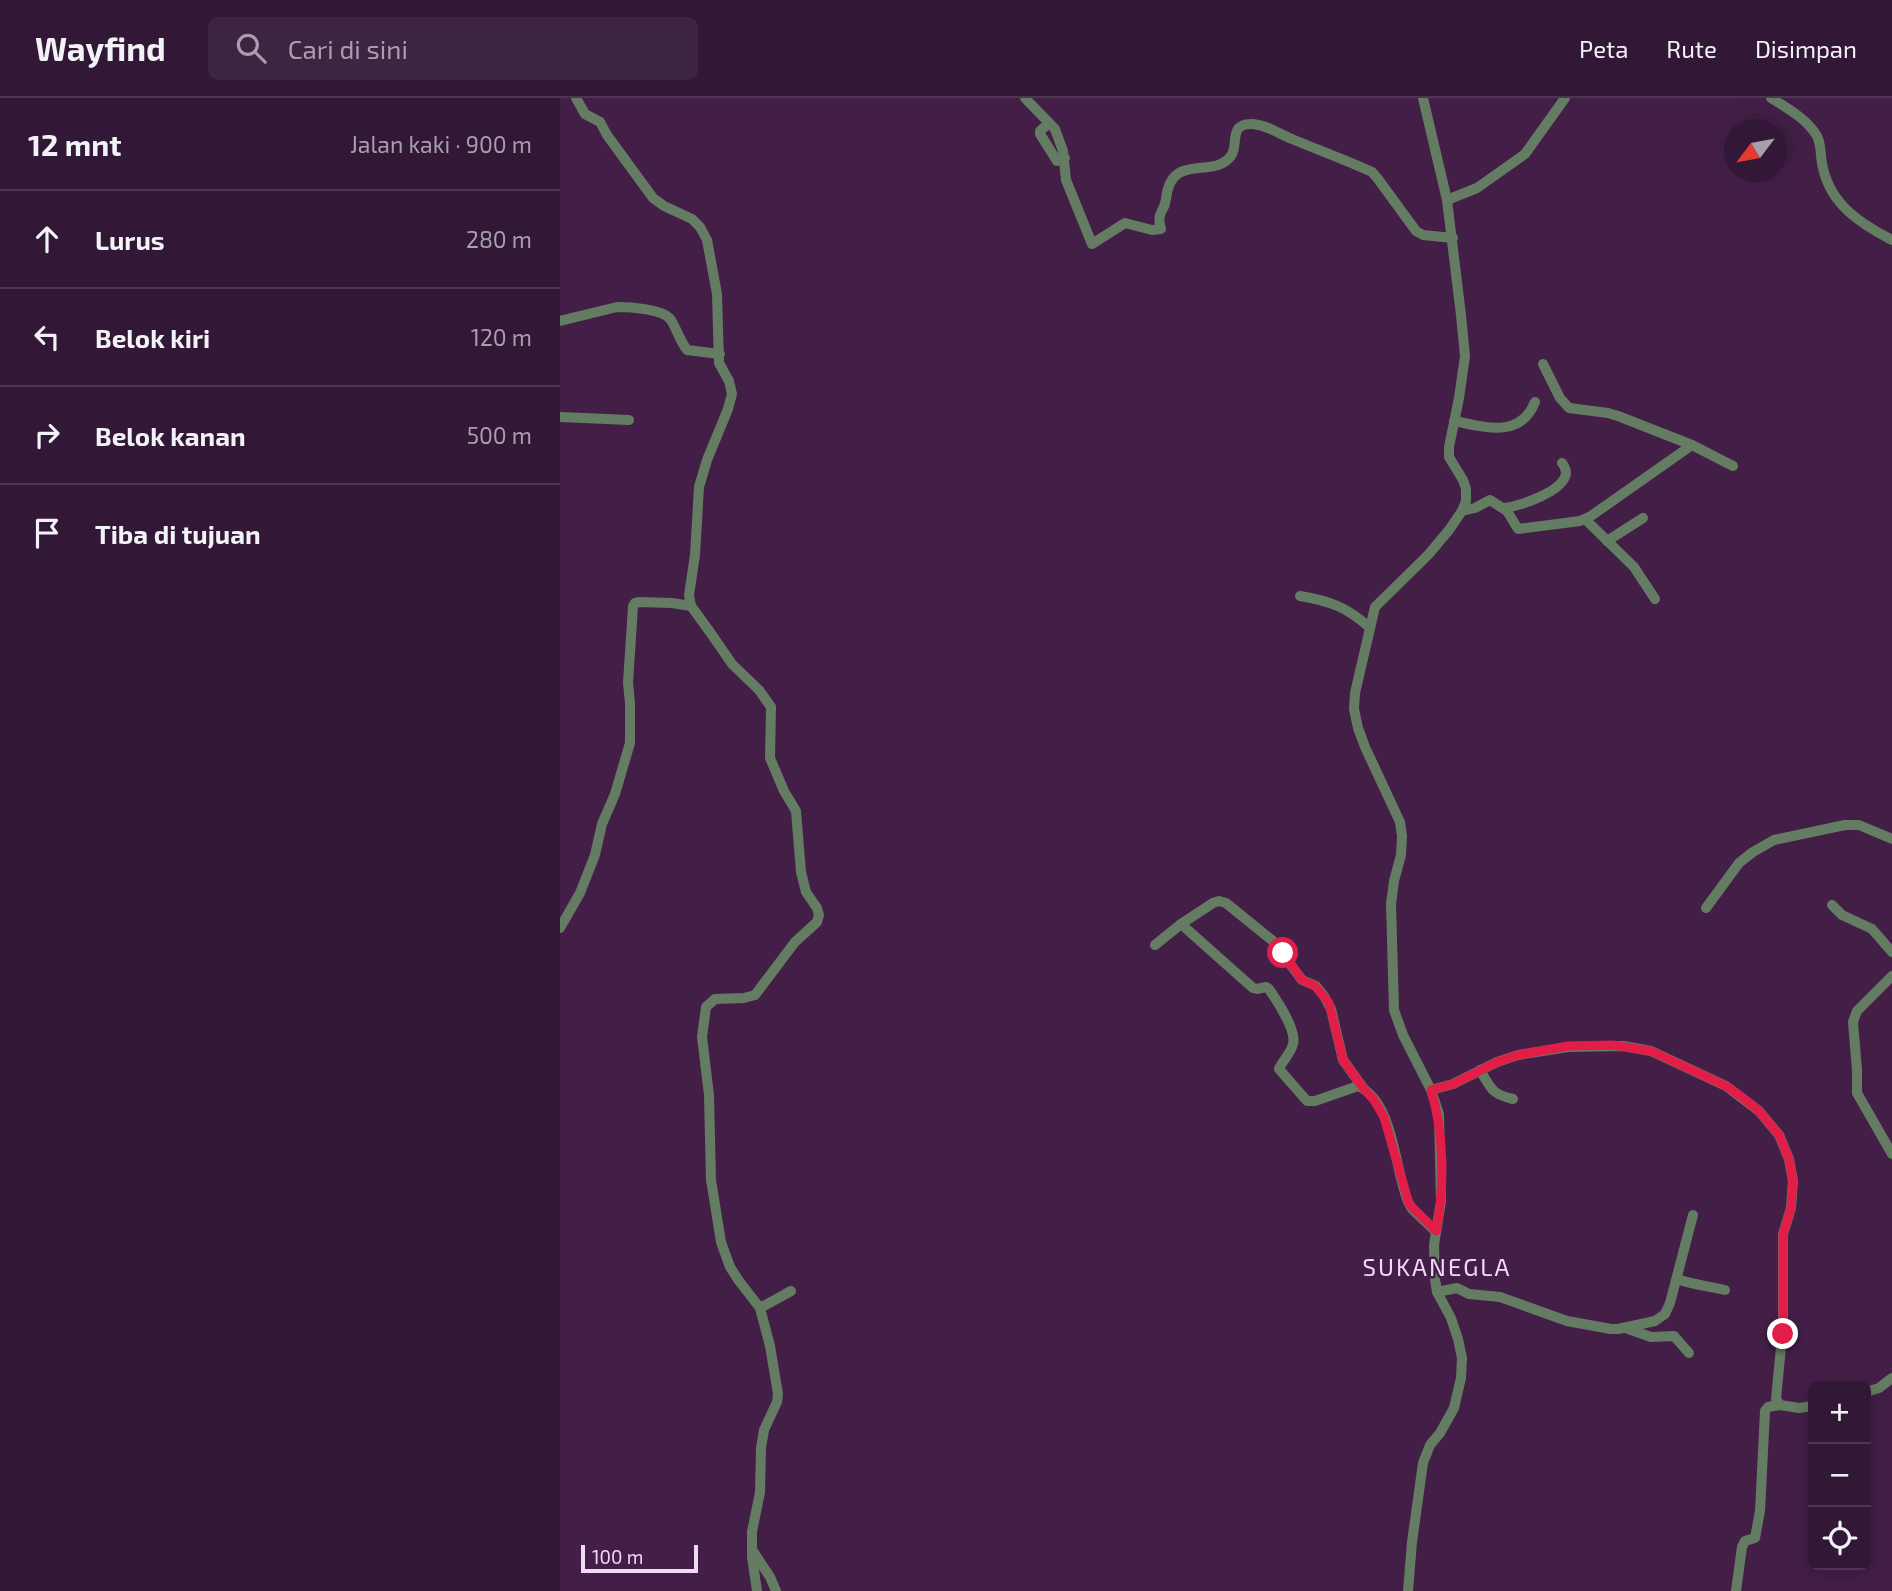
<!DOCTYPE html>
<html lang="id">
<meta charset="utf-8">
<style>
:root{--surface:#321736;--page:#3d2442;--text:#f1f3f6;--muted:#a89fad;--line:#4d3651}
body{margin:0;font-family:"Exo 2",sans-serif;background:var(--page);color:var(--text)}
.controls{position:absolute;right:21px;bottom:21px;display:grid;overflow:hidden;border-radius:10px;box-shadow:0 4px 18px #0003}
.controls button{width:63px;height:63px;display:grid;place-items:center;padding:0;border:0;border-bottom:2px solid var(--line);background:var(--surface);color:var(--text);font:35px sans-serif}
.compass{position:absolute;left:1164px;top:21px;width:63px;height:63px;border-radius:50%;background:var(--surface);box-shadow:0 4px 18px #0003;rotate:238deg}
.scale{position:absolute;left:21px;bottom:18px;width:117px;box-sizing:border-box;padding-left:7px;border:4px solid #f1dbf4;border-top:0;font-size:19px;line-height:24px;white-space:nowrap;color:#f1dbf4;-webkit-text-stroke:5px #431f48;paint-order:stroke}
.stop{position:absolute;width:21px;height:21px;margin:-16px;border:5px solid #e11d48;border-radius:50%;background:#fff}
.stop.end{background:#e11d48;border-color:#fff;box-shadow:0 2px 7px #0008}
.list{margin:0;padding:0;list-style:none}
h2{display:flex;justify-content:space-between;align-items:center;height:91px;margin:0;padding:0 28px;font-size:30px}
h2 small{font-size:23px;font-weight:400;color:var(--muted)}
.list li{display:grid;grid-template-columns:46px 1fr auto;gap:21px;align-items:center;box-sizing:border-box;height:98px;padding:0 28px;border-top:2px solid var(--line)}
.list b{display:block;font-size:26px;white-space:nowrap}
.list em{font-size:23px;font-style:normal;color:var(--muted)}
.icon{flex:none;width:38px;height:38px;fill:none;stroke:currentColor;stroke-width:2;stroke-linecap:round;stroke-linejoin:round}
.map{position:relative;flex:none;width:1332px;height:1493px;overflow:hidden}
header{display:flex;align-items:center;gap:42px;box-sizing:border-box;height:98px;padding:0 35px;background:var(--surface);border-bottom:2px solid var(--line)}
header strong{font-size:33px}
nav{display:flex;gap:38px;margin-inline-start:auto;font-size:24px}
.search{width:490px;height:63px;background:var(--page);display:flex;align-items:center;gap:18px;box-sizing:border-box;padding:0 24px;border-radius:10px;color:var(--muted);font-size:26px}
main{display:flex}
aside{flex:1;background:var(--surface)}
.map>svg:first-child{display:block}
</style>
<header>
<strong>Wayfind</strong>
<div class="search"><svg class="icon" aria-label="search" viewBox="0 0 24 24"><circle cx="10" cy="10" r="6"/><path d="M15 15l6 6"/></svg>Cari di sini</div>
<nav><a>Peta</a><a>Rute</a><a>Disimpan</a></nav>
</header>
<main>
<aside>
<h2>12 mnt<small>Jalan kaki · 900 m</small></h2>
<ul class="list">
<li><svg class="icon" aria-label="ahead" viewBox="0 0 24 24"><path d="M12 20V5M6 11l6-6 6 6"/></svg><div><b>Lurus</b></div><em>280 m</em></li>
<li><svg class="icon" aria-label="left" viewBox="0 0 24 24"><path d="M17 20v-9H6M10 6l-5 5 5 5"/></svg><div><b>Belok kiri</b></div><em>120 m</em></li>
<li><svg class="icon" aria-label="right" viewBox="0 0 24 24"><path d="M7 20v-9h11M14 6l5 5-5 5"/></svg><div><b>Belok kanan</b></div><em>500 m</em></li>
<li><svg class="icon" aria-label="arrive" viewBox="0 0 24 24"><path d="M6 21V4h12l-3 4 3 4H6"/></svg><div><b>Tiba di tujuan</b></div></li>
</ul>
</aside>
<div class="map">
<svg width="1332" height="1493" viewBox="0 0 1332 1493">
<rect width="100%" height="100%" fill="#431f48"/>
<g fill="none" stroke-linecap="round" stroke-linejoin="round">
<g stroke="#647c62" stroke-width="10">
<polyline points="16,0 25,16 40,24 47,37 93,100 104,108 132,121 140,129 147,142 157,196 159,265 169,283 172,296 168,311 147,362 139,389 135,457 129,497 131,508"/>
<path d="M465,0l30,31 8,22 3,29 26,64 33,-21 27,7 9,-1c-5,-18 3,-15 5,-30 5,-48 47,-19 65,-43 8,-10 -3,-32 20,-32 14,0 29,10 41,15 26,11 54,21 80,33l6,7 38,52 7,4 30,3"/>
<path d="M1211,0c16,10 36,21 46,38 5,10 3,22 6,32 8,37 38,56 69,72"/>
<polyline points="488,26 480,33 480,36 497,63 505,60"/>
<polyline points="887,102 917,90 965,56 1005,0"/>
<path d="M0,223l57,-14c13,0 47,2 54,13 6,10 9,21 16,30l33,4"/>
<polyline points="983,266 1000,300 1009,310 1048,315 1058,318 1132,347 1173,368"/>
<polyline points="0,319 69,322"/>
<path d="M894,323c31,6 66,18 81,-19"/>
<path d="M944,410c15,-2 60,-16 62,-35 0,-3 -2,-8 -4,-10"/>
<polyline points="902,413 915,410 930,402 947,413 958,431 1020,423 1031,418 1132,347"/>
<polyline points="1025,421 1074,469 1095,501"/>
<polyline points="1047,443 1083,420"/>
<path d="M740,498c30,5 47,11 70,32"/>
<polyline points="1272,807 1282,817 1312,831 1332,854"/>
<polyline points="1146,810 1179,765 1193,754 1214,742 1285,727 1299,727 1332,741"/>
<path d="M621,826l72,64 4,1 9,-2 3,2c8,12 28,41 24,55 -2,9 -10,16 -14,25l28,32h8l43,-15c37,16 36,85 51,118l3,5 23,22"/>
<polyline points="0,830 20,795 35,757 42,726 55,696 70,645 70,605 68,585 73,508 75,505 80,504 112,505 131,508 150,534 172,566 199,592 211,609 210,660 224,693 236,713 241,774 246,794 257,810 259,817 257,824 235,844 195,897 184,900 155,901 146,909 142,939 149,997 151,1082 161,1144 170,1169 179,1183 200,1210 210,1248 218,1296 217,1304 204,1332 201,1350 200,1394 192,1434 192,1459 197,1493"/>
<polyline points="595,847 621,826 653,805 659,803 666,805 713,843 742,882 756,888 764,898 771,911 783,962 804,991"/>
<polyline points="1332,878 1297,913 1293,924 1297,972 1297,995 1332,1056"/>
<path d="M920,972c11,18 11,24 33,29"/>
<polyline points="871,992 893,986 937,964 958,957 1008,949 1063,948 1091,953 1166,988 1199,1013 1219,1037 1229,1061 1233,1083 1231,1110 1223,1136 1223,1228 1216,1301 1220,1307 1239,1310 1253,1308"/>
<path d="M1117,1181c16,6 32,7 48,11"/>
<polyline points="877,1194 897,1190 909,1196 940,1199 1007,1223 1051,1231 1058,1231 1095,1223 1105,1216 1110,1205 1133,1117"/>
<polyline points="200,1210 231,1193"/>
<polyline points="1068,1231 1091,1239 1114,1238 1129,1255"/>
<polyline points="1306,1294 1319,1290 1332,1280"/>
<polyline points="193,1453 210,1479 216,1493"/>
<polyline points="848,1493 852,1444 863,1365 870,1347 880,1335 894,1310 901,1280 902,1260 898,1241 891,1220 877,1194 875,1181 874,1147 881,1103 879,1016 871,992 843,937 834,912 831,806 834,783 841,757 842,738 840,724 805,649 798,630 794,611 795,595 815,509 868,457 889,432 902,413 906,403 906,391 903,382 889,359 889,349 899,300 905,258 901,217 887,102 863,0"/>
<polyline points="1176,1493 1182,1449 1185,1443 1195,1440 1200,1413 1205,1313 1208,1309 1220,1307"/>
</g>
</g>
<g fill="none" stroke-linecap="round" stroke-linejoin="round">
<path stroke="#e11d48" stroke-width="9" d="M723,855l19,27 13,6 14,17 14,57 21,29 10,11 10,17 25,87 27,27c9,-44 8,-98 -5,-141l22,-6 44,-22 21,-7 50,-9 44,-1 39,6 75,35 17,12 16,13 20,24 10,24 4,22 -2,27 -8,26v100"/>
</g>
<g text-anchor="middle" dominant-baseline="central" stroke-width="5" stroke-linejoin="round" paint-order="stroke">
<g font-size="24" letter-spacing="2" fill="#f1dbf4" stroke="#431f48">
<text x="877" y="1168">SUKANEGLA</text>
</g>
</g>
</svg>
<div class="controls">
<button>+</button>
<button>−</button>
<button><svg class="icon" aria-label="locate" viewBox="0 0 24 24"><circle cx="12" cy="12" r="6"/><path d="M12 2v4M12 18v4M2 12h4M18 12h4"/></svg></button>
</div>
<svg class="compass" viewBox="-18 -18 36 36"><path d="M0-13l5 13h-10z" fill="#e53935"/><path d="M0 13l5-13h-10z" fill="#a89fad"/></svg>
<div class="scale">100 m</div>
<div class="stop" style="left:723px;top:855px"></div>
<div class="stop end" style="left:1223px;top:1236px"></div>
</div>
</main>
